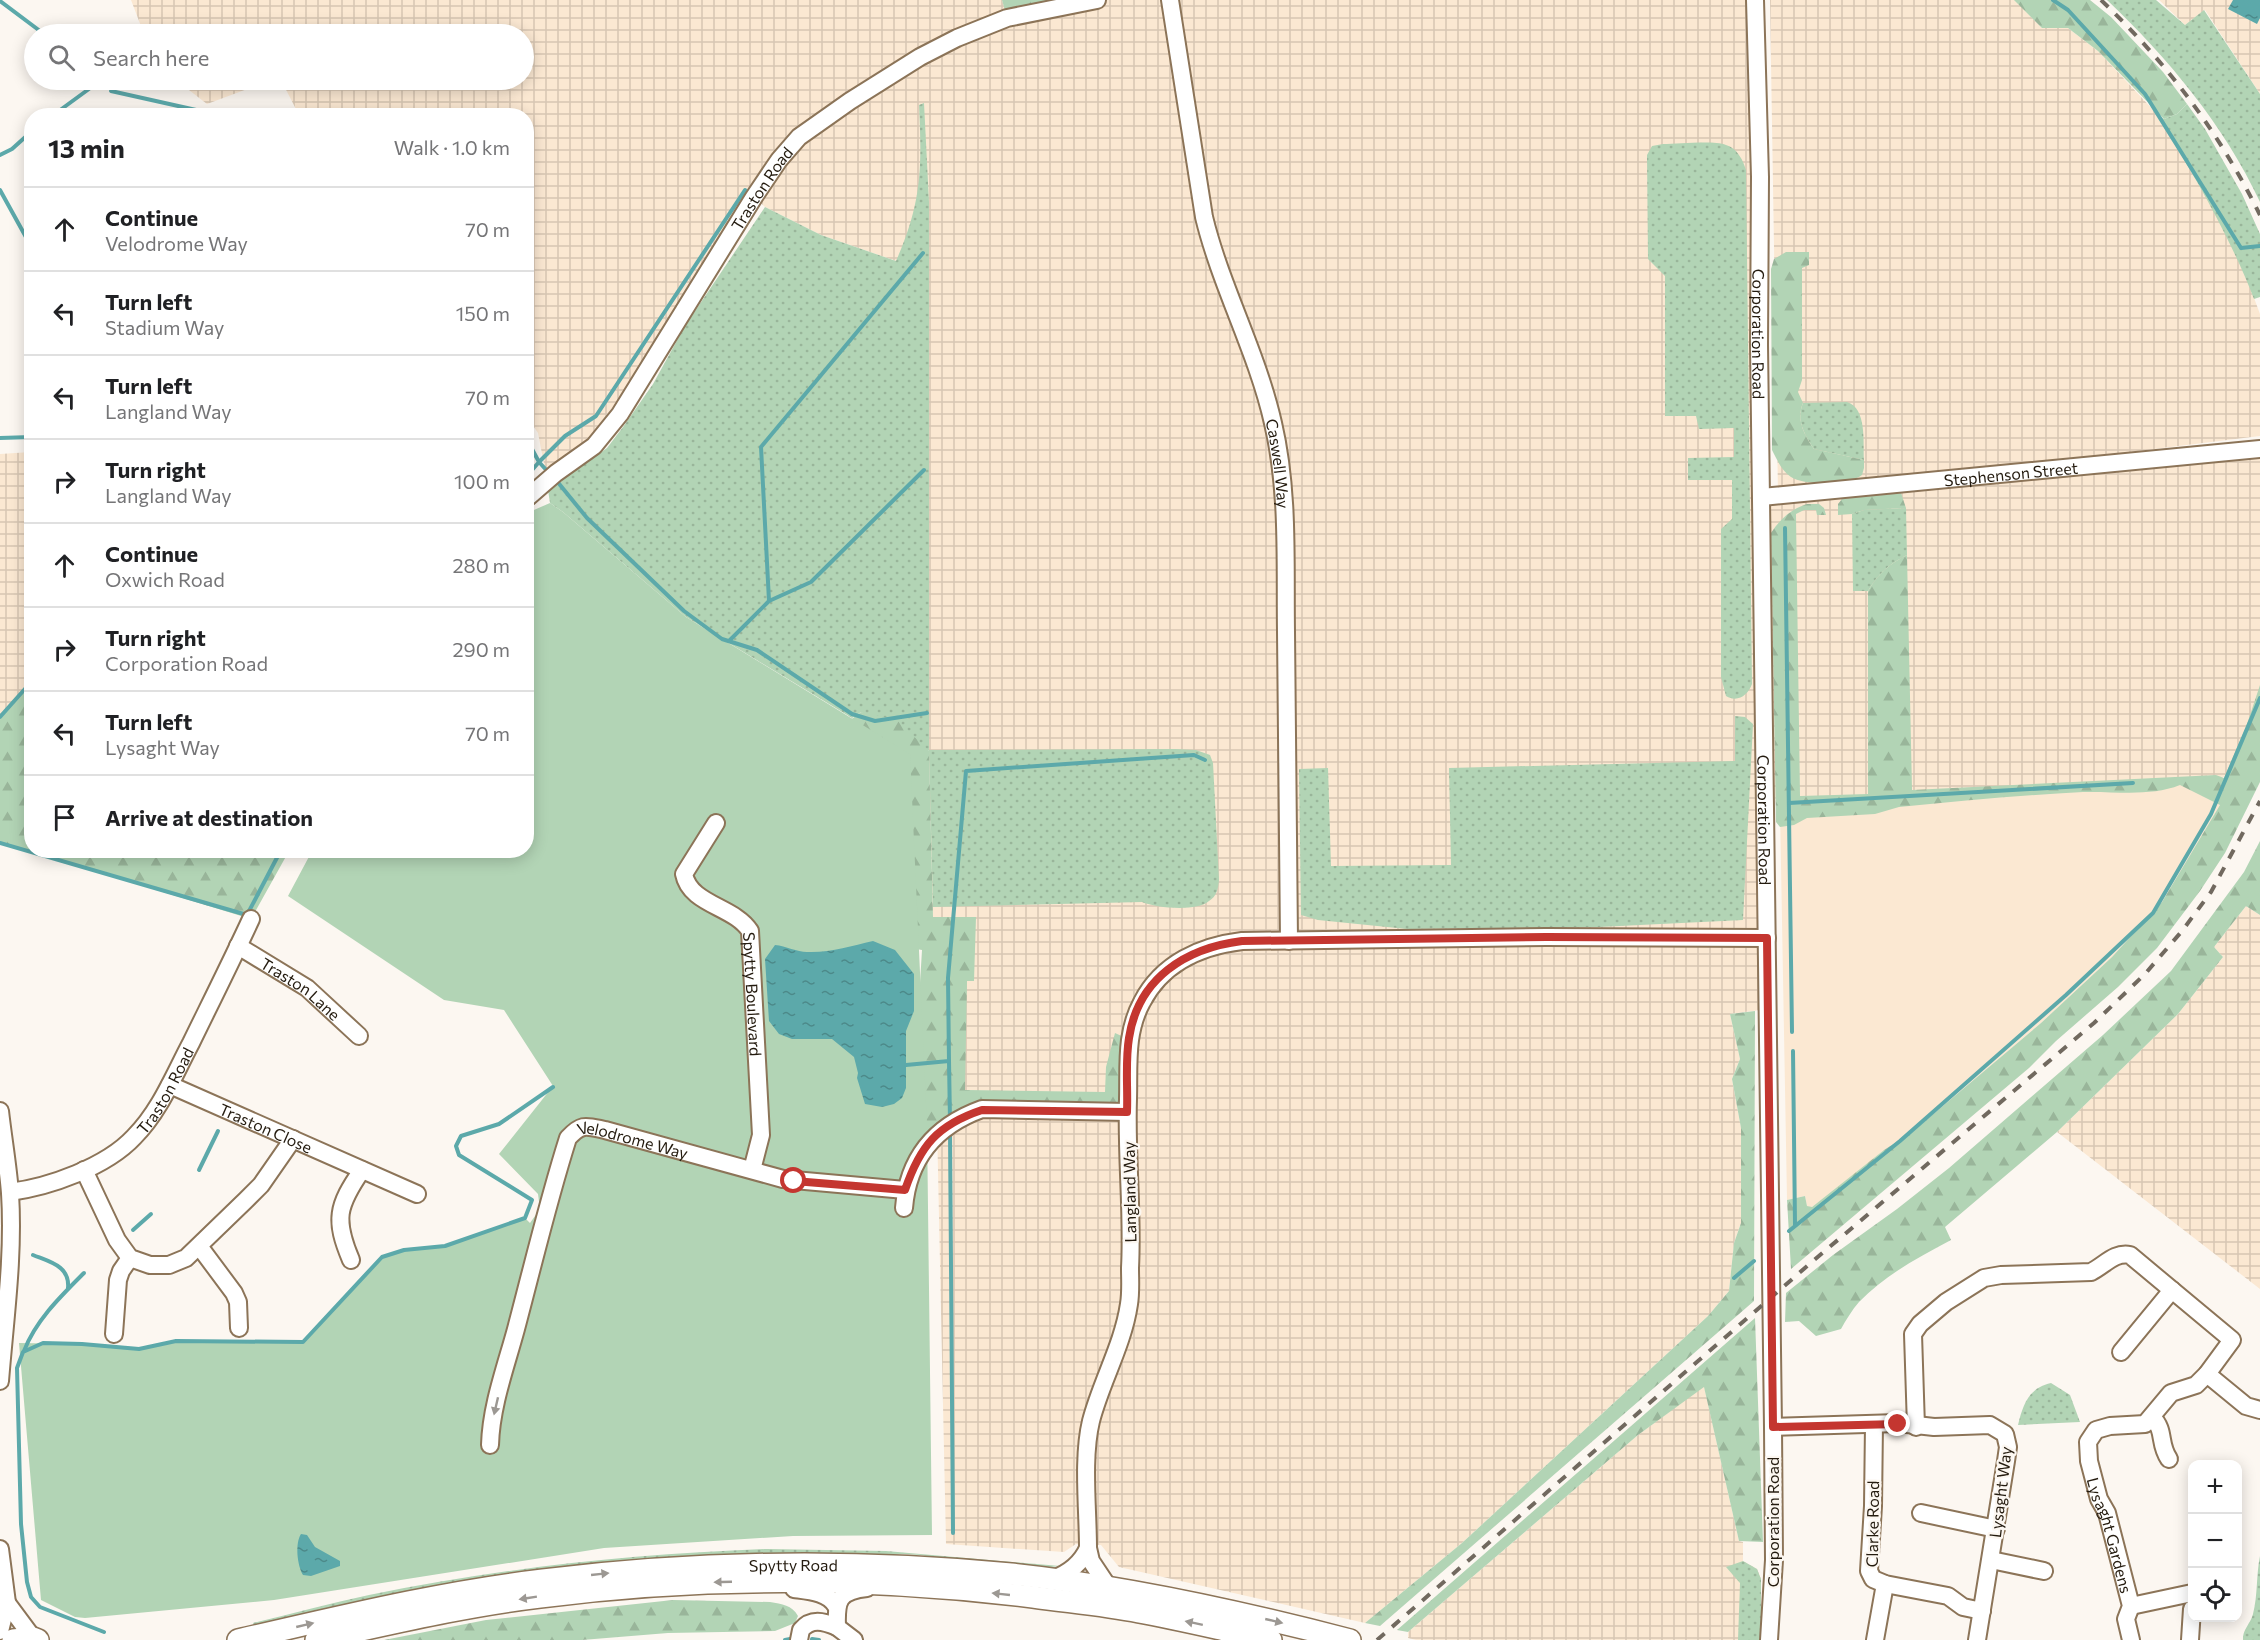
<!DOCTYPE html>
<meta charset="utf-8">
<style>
:root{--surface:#fff;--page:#f2f2f2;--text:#202124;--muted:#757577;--line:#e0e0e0}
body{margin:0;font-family:Commissioner,sans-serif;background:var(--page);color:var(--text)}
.controls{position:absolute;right:18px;bottom:18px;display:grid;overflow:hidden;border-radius:12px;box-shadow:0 3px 15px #0003}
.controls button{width:54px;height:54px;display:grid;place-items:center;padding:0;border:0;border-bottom:2px solid var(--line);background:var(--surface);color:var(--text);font:30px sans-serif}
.stop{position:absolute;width:18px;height:18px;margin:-14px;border:4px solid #c43630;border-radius:50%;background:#fff}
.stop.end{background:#c43630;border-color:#fff;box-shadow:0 2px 6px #0008}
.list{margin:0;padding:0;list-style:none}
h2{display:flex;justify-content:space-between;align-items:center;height:78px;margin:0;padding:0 24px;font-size:26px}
h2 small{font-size:20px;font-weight:400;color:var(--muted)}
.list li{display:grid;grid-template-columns:39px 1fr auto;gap:18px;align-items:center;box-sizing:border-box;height:84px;padding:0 24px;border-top:2px solid var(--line)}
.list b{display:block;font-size:22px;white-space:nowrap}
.list p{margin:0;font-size:20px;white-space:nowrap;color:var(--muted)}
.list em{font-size:20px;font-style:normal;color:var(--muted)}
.icon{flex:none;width:33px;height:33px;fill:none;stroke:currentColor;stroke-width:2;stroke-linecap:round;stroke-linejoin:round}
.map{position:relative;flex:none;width:2260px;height:1640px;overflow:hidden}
.search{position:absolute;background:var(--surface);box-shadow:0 3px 15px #0003;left:24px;top:24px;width:510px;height:66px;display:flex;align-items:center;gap:15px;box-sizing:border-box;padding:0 21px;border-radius:33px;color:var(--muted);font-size:22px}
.panel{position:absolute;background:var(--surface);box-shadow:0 3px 15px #0003;left:24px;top:108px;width:510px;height:750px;border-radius:24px}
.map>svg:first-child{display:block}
</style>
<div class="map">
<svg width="2260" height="1640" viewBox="0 0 2260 1640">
<defs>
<pattern id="industrial-grid" width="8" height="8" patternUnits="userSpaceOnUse" patternTransform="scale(1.5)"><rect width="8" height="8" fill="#fbe8d2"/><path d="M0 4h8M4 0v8" fill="none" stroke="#d7c6b3"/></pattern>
<pattern id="grass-dots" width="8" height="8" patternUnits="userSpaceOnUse" patternTransform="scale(1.5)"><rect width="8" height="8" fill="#b2d4b5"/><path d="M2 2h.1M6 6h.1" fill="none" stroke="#99b59a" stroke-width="1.8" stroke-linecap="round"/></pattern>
<pattern id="forest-firs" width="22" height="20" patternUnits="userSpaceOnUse" patternTransform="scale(1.5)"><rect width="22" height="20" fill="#b2d4b5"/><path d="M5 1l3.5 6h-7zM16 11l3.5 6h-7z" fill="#99b59a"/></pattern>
<pattern id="water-ripples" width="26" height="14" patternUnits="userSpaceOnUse" patternTransform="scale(1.5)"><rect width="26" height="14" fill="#5ca9aa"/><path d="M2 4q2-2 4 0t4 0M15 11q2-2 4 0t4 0" fill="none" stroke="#4c8989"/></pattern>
</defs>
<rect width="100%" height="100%" fill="#fcf7f1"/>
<polygon fill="#fbe8d2" points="2177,780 2222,802 2162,902 2112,957 2041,1023 1912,1132 1884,1150 1833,1191 1812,1207 1807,1207 1805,1196 1787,1200 1780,809"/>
<g fill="url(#industrial-grid)">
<polygon points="131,0 1002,0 1008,18 1097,0 1755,0 1760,177 1759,345 1763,497 1778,494 1770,0 2015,0 2042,28 2068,28 2098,51 2157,114 2210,201 2244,271 2260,314 2260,436 1802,492 2076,466 2260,459 2260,775 1776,804 1765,716 1760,1010 1730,1014 1740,1059 1732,1079 1741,1128 1741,1223 1734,1243 1729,1291 1708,1316 1462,1543 1365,1623 1119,1567 1101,1545 1076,1544 1064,1552 946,1544 929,751 928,227 896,261 821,235 765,207 754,197 785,152 808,130 915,59 869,79 814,117 790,139 771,161 746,195 615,404 586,441 545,469 538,433 527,417 526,116 299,115 281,80 524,80 524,34 144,34"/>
<polygon points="2159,0 2260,0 2260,94 2205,10 2185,25"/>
<polygon points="176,80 271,80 207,104"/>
<polygon points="31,452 31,681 0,717 0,454"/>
<polygon points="2246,906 2260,915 2260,1289 2057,1132 2178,1014 2223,957 2214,947"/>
<polygon points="1704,1386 1739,1541 1743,1542 1743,1561 1757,1569 1761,1579 1757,1640 1416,1640 1408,1638 1408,1632 1638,1435"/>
</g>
<g fill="url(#grass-dots)">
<path d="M2107,0h49l29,25 19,-15 56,84v108c-36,-77 -92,-144 -153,-202z"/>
<path d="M924,103l5,99v548l246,-1 21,1 14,5 3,8 6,117c-1,9 -2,16 -10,21 -12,11 -53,7 -67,1l-209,5 -4,-156 -68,-39 -9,6 -166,-101 -123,-105 -13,-9 -2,-13 59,-42 16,-21 30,-43 32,-58 80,-119 56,28 75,26c26,-59 26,-93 23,-156z"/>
<path d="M2187,104l18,25 37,65 18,40v63l-6,2c-25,-65 -61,-125 -97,-185l7,5 13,-5z"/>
<path d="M1663,144c15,0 51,-4 63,1 11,3 17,15 20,25l6,514c-4,11 -14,19 -26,12l-5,-19v-148l11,-10v-39h-44v-22l46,-1v-29l-35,1 -3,-13h-31v-140l-17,-17 -1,-104 5,-9z"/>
<path d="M1847,402c20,6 16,40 17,58l-50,-11c-10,-15 -18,-29 -11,-46z"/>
<path d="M1906,508l1,47c-18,9 -29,19 -39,36h-15l-1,-77 12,-4z"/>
<polygon points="1735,716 1745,717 1753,724 1743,920 1599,927 1407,929 1318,920 1301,915 1299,769 1328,768 1331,866 1451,865 1449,768 1735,761"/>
<path d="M2051,1383l19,12 10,27 -62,3c5,-21 11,-37 33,-42z"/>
<path d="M767,1549l119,2 174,15 -9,1 -92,-4 -38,-8 -19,-1 -74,4 -574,68 -1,-3c39,-9 77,-20 116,-28 131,-27 264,-41 398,-46z"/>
<path d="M2260,1556v84h-17c-1,-10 8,-17 10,-26 5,-19 3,-39 7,-58z"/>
<polygon points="1743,1561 1757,1569 1761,1579 1761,1632 1759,1640 1738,1640 1740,1583 1726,1567"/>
</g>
<g fill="url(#forest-firs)">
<polygon points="1002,0 1097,0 1007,18"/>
<polygon points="2014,0 2090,0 2111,17 2163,72 2187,104 2177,114 2164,119 2098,51 2068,28 2042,28"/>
<path d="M1786,252h23v13l-7,3v112l-4,12 5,11c-7,17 1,31 11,46l50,11v8l-2,7c-13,10 -57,11 -71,2 -9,-6 -14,-17 -19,-27l-1,-181 3,-10z"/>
<polygon points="1901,493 1906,508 1864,510 1852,514 1838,515 1838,504 1842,499"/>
<path d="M1807,504h12l5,4 2,7h-9l-1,-5h-12l-8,4 4,282 68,-2v-203c10,-17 21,-27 39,-36l5,235 304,-15 8,3 22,-51 14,-42v97l-35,71 -25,38 -43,57 -39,39 -62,54 -27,27 -238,201 -4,-69 18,-4 2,10 5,1 72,-57 28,-18 129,-109 71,-66 50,-55 58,-97 -40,-20c-30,12 -65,6 -97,7 -61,3 -123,9 -184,15l-24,7 -68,4 -13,7 -14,2 -4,-5 -5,-289c9,-14 20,-24 36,-29z"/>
<polygon points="31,681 32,850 289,851 251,919 0,842 0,717"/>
<polygon points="861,712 897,720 929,751 933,917 976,917 974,981 967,981 965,1090 1105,1092 1106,1067 1115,1033 1126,1038 1124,1101 1111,1107 976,1105 931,1137 775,1079 915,1066 922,950 911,948 849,721"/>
<path d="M2260,841v74l-14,-9 -32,41 9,10 -45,57 -121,118 -112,95 6,13c-32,17 -66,35 -92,62 -7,8 -13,18 -18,27l-25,7 -17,-15 -14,1 1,-29 47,-38 64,-46 52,-41 154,-133 68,-64 73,-99z"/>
<polygon points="1755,1011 1754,1301 1380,1626 1365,1623 1462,1543 1708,1316 1729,1291 1734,1243 1741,1223 1741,1128 1732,1079 1740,1059 1730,1014"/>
<polygon points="1755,1318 1763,1542 1739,1541 1704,1387 1638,1435 1408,1632 1397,1630"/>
<path d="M673,1600l97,2c12,2 22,3 28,14l-3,7 -20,8 -107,2 -86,7h-198l102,-20z"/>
</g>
<polygon fill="#b2d4b5" points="550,503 563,512 686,617 910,754 927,1125 932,1535 793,1536 604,1548 274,1600 85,1618 75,1617 41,1600 19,1343 82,1344 139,1349 176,1341 303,1342 382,1257 404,1250 445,1246 525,1218 530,1223 540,1209 538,1194 499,1154 553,1086 504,1010 444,1000 288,896 312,851 526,850 527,513"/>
<g fill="url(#water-ripples)">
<polygon points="2233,0 2260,0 2260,18 2257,24 2228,9"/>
<path d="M873,941l22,9 19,24v37l-8,20v57l-4,10 -8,6 -12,3 -17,-3 -8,-26 1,-5 -4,-16 -22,-18h-40l-13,-5 -10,-13 -4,-62 10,-14c11,1 22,7 32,7 23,1 44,-6 66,-11z"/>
<path d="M301,1534l6,1 8,12 25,14v5l-29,10 -8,-1c-6,-10 -8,-32 -2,-41z"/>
</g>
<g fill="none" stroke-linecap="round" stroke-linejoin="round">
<g stroke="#5ca9aa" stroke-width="4">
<polyline points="2053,0 2068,10 2145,94 2241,248 2260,246"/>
<polyline points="0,1 44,34"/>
<polyline points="111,91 223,116"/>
<polyline points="52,116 93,86 96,80"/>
<polyline points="0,155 12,149 32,131"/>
<polyline points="0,190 32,248"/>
<polyline points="0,438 32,437"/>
<polyline points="526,438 539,462 526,477"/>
<polyline points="549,473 539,462 565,436 596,416 745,190"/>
<polyline points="556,480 587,518 684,611 722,639 757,650 852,714 875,721 927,713"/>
<polyline points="1785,528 1792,1032"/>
<polyline points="769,601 811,582 924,470"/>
<polyline points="729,641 769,601 761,447 923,253"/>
<polyline points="0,717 32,681"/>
<polyline points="1789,803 2133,783"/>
<polyline points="0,843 247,915 281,850"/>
<polyline points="1793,1051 1795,1225"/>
<polyline points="949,1061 950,1121"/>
<polyline points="906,1065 949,1061 948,978 966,771 1194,755 1205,760"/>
<polyline points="950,1131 953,1533"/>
<polyline points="199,1170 218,1131"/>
<polyline points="133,1230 151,1214"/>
<polyline points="1789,1231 1900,1141 2066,995 2153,913 2211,814 2260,698"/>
<path d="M33,1255c17,7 37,11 35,33"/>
<polyline points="1734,1278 1754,1261"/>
<path d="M24,1351c12,-31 37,-55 60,-78"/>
<polyline points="104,1632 40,1607 31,1597 27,1582 21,1524 17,1368 23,1352 43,1343 82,1344 139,1349 176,1341 303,1342 382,1257 404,1250 445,1246 525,1218 532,1200 459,1155 456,1146 461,1136 499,1124 553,1087"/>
<polyline points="812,1639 819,1640"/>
<polyline points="785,1640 790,1639"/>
</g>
<defs>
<g id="minor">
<path id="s1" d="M1170,0l34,217c17,70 53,135 69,206 16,68 12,139 13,209 1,103 2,206 3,309"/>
<path id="s2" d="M1755,0l5,177 -1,168 14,1082 1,133 -5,80"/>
<path id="s3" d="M1762,497l498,-48"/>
<path id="s4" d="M526,499l30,-26 38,-27 26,-32 134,-217 25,-37 20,-23 51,-36 70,-44 37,-19 50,-20 90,-18"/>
<path id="s5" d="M716,823l-32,51c6,31 50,32 66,57l11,204 -9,35"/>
<path id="s6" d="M238,946l69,42 52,48"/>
<path id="s7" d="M170,1085l247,109"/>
<path d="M0,1111c3,27 8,55 10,82 4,63 -5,125 -10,188"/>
<polyline points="84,1170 117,1240 130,1258 150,1265 169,1265 186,1258 246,1200 261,1185 293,1139"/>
<path id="s8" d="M10,1192c39,-5 96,-25 124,-55 26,-26 40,-62 57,-94 20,-41 41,-83 60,-124"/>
<path d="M904,1208c4,-50 31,-82 78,-99l145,3"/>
<polyline points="199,1246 234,1293 238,1302 239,1328"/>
<path d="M351,1260c-17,-40 -14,-54 11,-90"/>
<polyline points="114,1334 118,1280 121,1271 130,1258"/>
<polyline points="2121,1352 2172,1290"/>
<polyline points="2207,1374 2246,1406 2260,1410"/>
<path d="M2152,1417c14,14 6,26 17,42"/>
<polyline points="1874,1424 1873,1506 1869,1571 1873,1579 1885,1584 1948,1596 1963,1607 1982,1611"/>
<polyline points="1773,1427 1898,1423 1934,1427 1990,1425 2005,1434 2008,1447 2006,1461 1977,1640"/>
<path id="s9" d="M1916,1427l-3,-93 7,-10 26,-22 38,-24 17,-3 90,-3c14,-7 23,-20 39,-17l102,85 -25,34 -11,11 -25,8 -26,31 -35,2 -14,4 -8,12 1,19 10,38 8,14 24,93 -5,13 5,21"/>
<path id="s10" d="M490,1445c1,-39 16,-79 26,-116 17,-64 32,-128 52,-191 14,-15 18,-12 37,-8l178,49 122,11"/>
<polyline points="1921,1513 1996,1529"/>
<polyline points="0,1549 7,1603 0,1631"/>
<polyline points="1991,1560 2044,1571"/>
<path d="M1053,1579c16,-6 28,-15 35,-31"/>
<path d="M1109,1588l-18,-27 -3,-13c0,-38 -6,-90 3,-127 10,-39 32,-76 38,-117 2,-12 1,-24 1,-36 3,-56 -4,-112 -2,-169 1,-33 -3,-66 14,-97 20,-39 59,-56 100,-61l304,-4 221,1"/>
<path d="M794,1589c15,2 34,3 42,17"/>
<polyline points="7,1603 33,1638"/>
<polyline points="2131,1606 2192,1593"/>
<polyline points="837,1627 854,1640"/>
<path d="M799,1640l2,-10c10,-12 22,-9 36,-3 -1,-26 1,-36 30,-39"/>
<polyline points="1875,1640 1885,1584"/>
<polyline points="2190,1640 2192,1609"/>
</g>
<g id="major">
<polyline points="13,1640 33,1638 38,1640"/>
<path id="s11" d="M238,1640c101,-23 202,-48 305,-60 155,-19 313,-21 468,-6 115,12 228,37 339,66"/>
<path d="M316,1640c74,-16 148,-34 224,-43 164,-21 329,-20 493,0 35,5 71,8 106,15 44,8 88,19 132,28"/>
</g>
</defs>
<use href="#minor" stroke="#8c7458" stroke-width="20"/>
<use href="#major" stroke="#8c7458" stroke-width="24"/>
<use href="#minor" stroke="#fff" stroke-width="16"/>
<use href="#major" stroke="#fff" stroke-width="21"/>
<g stroke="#71695f" stroke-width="4" stroke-dasharray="10 10" stroke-linecap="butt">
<path d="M2101,0c67,64 118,132 159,215"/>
<polyline points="1377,1640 1813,1261 2094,1023 2145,974 2182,931 2211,892 2260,801"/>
</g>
</g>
<defs><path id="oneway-solid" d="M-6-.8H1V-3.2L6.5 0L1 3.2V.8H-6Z" transform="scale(1.5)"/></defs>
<g fill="#9c9893">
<use href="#oneway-solid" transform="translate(496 1406) rotate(103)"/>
<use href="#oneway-solid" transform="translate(600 1574) rotate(-6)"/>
<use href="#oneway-solid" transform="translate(723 1582) rotate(178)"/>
<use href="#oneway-solid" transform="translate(1001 1594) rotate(-174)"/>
<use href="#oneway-solid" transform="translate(528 1598) rotate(171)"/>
<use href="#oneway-solid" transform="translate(1274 1621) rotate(13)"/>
<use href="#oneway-solid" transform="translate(1194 1623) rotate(-168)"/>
<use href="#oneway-solid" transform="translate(305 1625) rotate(-13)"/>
</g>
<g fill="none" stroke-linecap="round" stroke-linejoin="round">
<path stroke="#c43630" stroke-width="8" d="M794,1181l111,9c15,-44 32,-65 77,-80l145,2c1,-24 -2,-50 2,-74 9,-60 57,-90 113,-97l304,-4 221,1 6,489 125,-3"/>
</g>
<g text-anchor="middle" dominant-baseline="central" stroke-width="4.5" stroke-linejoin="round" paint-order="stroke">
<g font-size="16" fill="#241b0f" stroke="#fcf7f1">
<text stroke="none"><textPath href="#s4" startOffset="394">Traston Road</textPath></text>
<text stroke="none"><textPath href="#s2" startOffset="334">Corporation Road</textPath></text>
<text stroke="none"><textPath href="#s1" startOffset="478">Caswell Way</textPath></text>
<text stroke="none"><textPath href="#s3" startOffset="250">Stephenson Street</textPath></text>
<text stroke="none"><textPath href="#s2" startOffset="820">Corporation Road</textPath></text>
<text stroke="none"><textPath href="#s6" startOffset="76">Traston Lane</textPath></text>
<text stroke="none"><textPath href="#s5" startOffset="213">Spytty Boulevard</textPath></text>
<text stroke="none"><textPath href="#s8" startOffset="194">Traston Road</textPath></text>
<text stroke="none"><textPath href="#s7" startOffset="105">Traston Close</textPath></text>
<text stroke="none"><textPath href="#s10" startOffset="387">Velodrome Way</textPath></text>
<text transform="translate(1129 1192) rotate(-91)">Langland Way</text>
<text transform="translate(2000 1492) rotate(-83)">Lysaght Way</text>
<text transform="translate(1772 1522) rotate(-90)">Corporation Road</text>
<text transform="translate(1872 1524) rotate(-89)">Clarke Road</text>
<text stroke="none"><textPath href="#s9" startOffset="753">Lysaght Gardens</textPath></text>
<text stroke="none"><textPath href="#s11" startOffset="562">Spytty Road</textPath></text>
</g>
</g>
</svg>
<div class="controls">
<button>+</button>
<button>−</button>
<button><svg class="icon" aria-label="locate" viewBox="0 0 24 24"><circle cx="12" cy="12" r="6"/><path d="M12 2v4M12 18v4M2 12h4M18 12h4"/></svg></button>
</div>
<div class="stop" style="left:794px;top:1181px"></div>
<div class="stop end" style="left:1898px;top:1424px"></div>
<div class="search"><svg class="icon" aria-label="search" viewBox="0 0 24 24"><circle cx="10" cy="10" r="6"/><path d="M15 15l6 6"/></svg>Search here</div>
<section class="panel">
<h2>13 min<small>Walk · 1.0 km</small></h2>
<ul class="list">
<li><svg class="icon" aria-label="ahead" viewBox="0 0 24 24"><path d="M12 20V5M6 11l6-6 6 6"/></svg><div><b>Continue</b><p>Velodrome Way</p></div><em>70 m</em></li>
<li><svg class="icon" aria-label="left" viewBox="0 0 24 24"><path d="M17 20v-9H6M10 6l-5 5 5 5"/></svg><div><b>Turn left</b><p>Stadium Way</p></div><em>150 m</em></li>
<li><svg class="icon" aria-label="left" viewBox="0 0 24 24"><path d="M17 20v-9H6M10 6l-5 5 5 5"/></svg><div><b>Turn left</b><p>Langland Way</p></div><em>70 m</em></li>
<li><svg class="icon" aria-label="right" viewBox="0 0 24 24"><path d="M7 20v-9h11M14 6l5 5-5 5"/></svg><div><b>Turn right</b><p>Langland Way</p></div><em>100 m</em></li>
<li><svg class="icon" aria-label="ahead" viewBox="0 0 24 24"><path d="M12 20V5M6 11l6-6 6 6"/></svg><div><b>Continue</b><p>Oxwich Road</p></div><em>280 m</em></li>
<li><svg class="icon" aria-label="right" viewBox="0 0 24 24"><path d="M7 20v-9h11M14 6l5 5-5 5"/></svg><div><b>Turn right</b><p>Corporation Road</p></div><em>290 m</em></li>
<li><svg class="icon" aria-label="left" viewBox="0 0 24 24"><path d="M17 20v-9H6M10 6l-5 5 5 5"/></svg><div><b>Turn left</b><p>Lysaght Way</p></div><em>70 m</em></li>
<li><svg class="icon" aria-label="arrive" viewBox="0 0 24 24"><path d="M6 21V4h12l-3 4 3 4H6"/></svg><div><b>Arrive at destination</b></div></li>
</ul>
</section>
</div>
